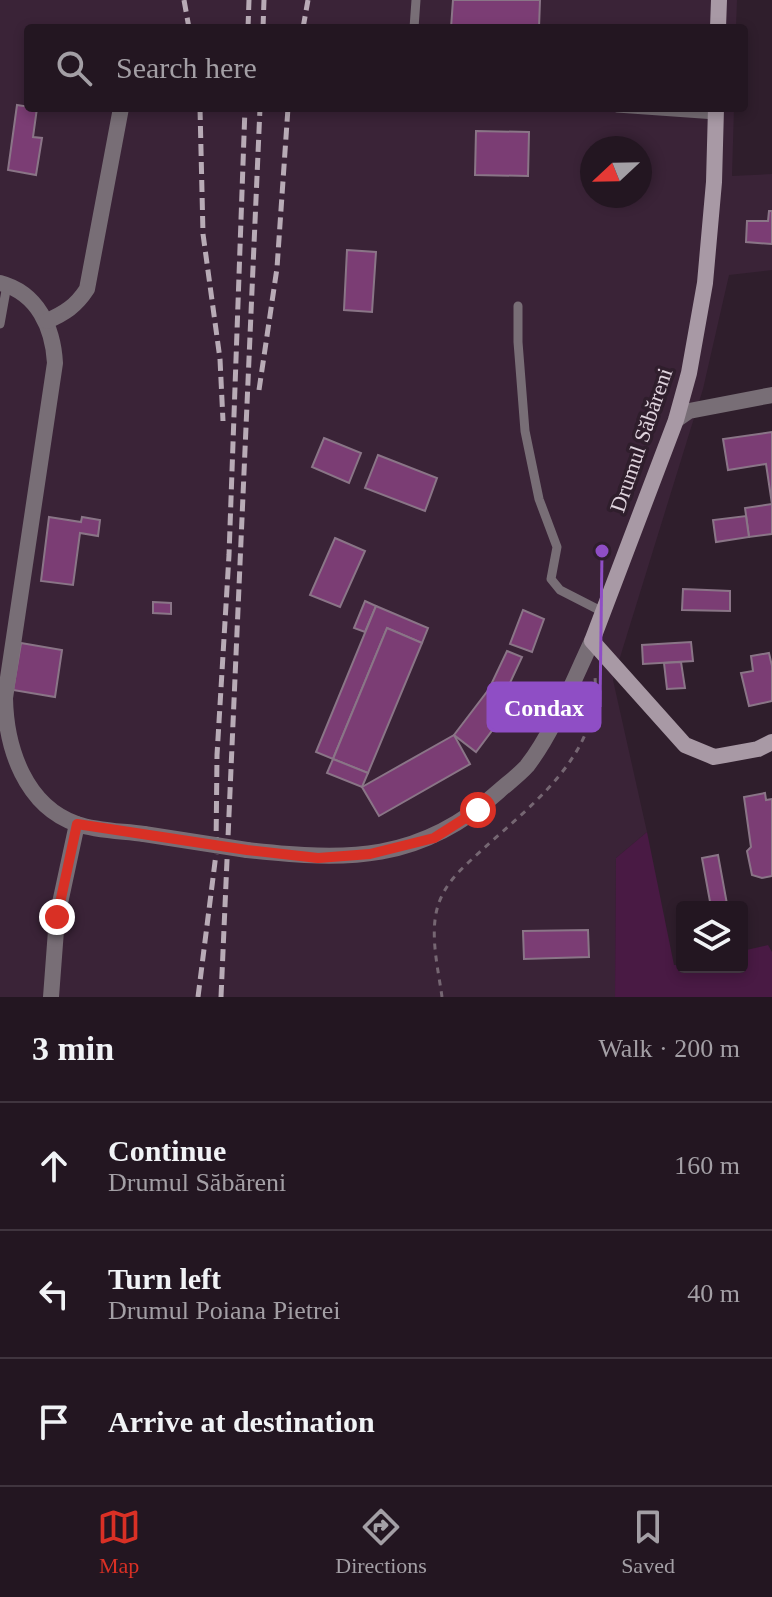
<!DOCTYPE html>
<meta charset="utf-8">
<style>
:root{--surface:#231621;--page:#2f232e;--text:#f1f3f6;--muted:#a39fa5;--line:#40353f;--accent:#d93025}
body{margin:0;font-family:"Times New Roman",serif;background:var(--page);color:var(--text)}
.controls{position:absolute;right:24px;bottom:24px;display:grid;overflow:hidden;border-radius:8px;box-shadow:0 4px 12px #0003}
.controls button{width:72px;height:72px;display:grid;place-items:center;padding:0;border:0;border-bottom:2px solid var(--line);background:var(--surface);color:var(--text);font:40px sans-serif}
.compass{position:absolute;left:580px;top:136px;width:72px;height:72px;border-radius:50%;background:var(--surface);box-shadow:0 4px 12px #0003;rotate:248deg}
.stop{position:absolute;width:24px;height:24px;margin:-18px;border:6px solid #d93025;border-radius:50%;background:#fff}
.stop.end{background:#d93025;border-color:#fff;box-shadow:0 2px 8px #0008}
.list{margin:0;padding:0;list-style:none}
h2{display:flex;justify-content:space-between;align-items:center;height:104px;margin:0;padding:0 32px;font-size:34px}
h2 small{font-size:26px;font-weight:400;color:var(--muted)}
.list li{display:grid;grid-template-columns:52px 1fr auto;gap:24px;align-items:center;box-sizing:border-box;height:128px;padding:0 32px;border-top:2px solid var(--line)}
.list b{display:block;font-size:30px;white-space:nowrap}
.list p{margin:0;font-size:26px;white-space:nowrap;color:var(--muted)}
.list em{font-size:26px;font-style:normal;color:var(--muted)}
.icon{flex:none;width:44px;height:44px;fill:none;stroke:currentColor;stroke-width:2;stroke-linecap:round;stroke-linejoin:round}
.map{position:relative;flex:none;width:772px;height:997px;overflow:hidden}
.search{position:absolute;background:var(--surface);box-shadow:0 4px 12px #0003;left:24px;right:24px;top:24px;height:88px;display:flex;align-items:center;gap:20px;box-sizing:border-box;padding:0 28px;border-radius:8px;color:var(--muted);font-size:30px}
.sheet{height:488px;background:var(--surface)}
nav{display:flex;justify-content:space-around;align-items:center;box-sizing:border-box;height:112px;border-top:2px solid var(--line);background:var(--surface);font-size:22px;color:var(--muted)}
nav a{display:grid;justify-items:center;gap:4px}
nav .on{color:var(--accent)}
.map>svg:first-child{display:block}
</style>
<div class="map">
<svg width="772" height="997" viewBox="0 0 772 997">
<rect width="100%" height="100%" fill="#2f1e2c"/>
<path fill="#3a2337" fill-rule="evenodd" d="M0,0h737l-1,28h-708v80h706l-2,68 40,-2v96l-43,5 -26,114 -90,291 34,152 -31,26 -1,139h-615zM592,148h48v48h-48z"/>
<polygon fill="#491a44" points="647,832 674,965 742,967 742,951 768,945 772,952 772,997 615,997 616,858"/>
<g fill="#7b3d74" stroke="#8a7587" stroke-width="2">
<polygon points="453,0 540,0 539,28 451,28"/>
<polygon points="17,105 37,108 33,137 42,138 36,175 8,170"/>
<polygon points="476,131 529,132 528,176 475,175"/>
<polygon points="769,211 772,211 772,244 746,242 747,221 768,221"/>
<polygon points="347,250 376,252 372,312 344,310"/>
<polygon points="772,432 772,534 749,537 745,508 772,504 766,464 728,470 723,439"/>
<polygon points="324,438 361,453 349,483 312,467"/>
<polygon points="378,455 437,478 425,511 365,488"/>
<polygon points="746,516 749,537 716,542 713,520"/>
<polygon points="49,517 81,522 82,517 100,520 98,536 80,533 73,585 41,581"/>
<polygon points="335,538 365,551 340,607 310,595"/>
<polygon points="683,589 730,591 730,611 682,610"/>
<polygon points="365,601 376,606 365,632 354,628"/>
<polygon points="153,602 171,603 171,614 153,613"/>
<polygon points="376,606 428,628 422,643 387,628 333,759 316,752"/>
<polygon points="523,610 544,619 532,652 510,644"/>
<polygon points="387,628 422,643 368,773 333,759"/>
<polygon points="691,642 693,661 643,664 642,645"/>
<polygon points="21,643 62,650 55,697 13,690"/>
<polygon points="507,651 522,657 503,698 512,704 476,752 454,735 489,689"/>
<polygon points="769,653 772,666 772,701 749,706 741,673 753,671 751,656"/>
<polygon points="681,662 685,688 667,689 664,663"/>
<polygon points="454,735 470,764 379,816 362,787"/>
<polygon points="333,759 368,773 362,787 327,773"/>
<polygon points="765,793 766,800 772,799 772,876 762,878 752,875 747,851 751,847 744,797"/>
<polygon points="718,855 727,904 711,907 702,858"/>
<polygon points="588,930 589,957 524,959 523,931"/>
</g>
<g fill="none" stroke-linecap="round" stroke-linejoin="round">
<path stroke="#756672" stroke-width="3" stroke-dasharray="6 6" stroke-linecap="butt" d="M442,997c-4,-30 -14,-68 -2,-97 9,-22 26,-35 43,-51 51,-46 118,-96 112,-172"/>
<g stroke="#786e76" stroke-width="9">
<polyline points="414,28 416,0"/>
<polyline points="617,108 716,115"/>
<polyline points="518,306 518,342 525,431 539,499 557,547 551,579 560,590 603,612"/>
<polyline points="0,324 7,285"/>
</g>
<g stroke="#786e76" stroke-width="16">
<path d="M0,283c38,10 53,45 55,80l-50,335c1,50 20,108 72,126 20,7 45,7 67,10"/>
<path d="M47,321c18,-8 29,-15 40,-32l34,-181"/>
<polyline points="676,420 689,411 772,395"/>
<path d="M247,850c100,11 173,13 252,-59 9,-8 20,-16 28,-25 27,-35 46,-85 65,-125"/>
<polyline points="51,997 57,917 77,824"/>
</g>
<g stroke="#a899a5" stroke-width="16">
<polyline points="718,28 719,0"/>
<polyline points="716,108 714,182 705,283 689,373 676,420 592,641 685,745 714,757 758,749 772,742"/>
</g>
<g stroke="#b8abb6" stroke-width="5" stroke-dasharray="12 6" stroke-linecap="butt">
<polyline points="184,0 189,28"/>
<polyline points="248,28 249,0"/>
<polyline points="263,28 264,0"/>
<polyline points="303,28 308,0"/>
<polyline points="200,108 203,234 220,359 223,421"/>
<polyline points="259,390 277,268 288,108"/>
<polyline points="216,849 217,755 229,555 245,108"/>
<polyline points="198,997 216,854"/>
<polyline points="221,997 260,108"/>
</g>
<polyline stroke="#786e76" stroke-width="16" points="144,834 247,850"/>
</g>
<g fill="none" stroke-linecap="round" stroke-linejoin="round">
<polyline stroke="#d93025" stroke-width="10" points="57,917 77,824 247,850 318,858 370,854 434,838 478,810"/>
</g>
<g text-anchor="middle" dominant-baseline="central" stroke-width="7" stroke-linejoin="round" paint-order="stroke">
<g font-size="22" fill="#e0d4de" stroke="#2f1e2c">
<text transform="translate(641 440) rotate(-71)">Drumul Săbăreni</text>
</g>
</g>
<path fill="none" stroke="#8f4ec5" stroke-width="3" d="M602 551L600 707"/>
<circle fill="#8f4ec5" stroke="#2f1e2c" stroke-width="3" cx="602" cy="551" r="8"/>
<rect fill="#8f4ec5" stroke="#8f4ec5" stroke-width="3" x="488" y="683" width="112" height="48" rx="8"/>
<g font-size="24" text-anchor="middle" font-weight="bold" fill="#fff">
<text x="544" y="716">Condax</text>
</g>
</svg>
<div class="controls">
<button><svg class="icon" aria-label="layers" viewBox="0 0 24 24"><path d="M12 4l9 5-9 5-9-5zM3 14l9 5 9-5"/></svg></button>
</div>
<svg class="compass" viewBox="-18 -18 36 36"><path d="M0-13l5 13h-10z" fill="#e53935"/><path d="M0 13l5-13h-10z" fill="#a39fa5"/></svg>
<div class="stop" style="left:478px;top:810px"></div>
<div class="stop end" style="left:57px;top:917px"></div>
<div class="search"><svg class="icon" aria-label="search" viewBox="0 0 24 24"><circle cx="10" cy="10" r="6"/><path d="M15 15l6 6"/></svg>Search here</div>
</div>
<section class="sheet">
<h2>3 min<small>Walk · 200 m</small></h2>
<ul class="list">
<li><svg class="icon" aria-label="ahead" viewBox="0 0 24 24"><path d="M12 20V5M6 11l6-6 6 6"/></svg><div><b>Continue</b><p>Drumul Săbăreni</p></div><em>160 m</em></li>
<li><svg class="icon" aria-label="left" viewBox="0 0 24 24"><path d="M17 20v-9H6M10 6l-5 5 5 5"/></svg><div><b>Turn left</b><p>Drumul Poiana Pietrei</p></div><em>40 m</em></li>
<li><svg class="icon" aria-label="arrive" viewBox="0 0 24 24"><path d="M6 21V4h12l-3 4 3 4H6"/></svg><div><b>Arrive at destination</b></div></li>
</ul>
</section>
<nav>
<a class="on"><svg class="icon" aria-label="map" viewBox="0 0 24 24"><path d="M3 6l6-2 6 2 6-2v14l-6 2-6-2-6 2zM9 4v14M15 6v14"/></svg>Map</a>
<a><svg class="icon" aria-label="directions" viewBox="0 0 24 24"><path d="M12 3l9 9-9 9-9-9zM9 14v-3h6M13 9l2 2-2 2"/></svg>Directions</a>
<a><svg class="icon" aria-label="saved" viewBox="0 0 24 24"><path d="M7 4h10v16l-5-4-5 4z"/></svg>Saved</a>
</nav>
